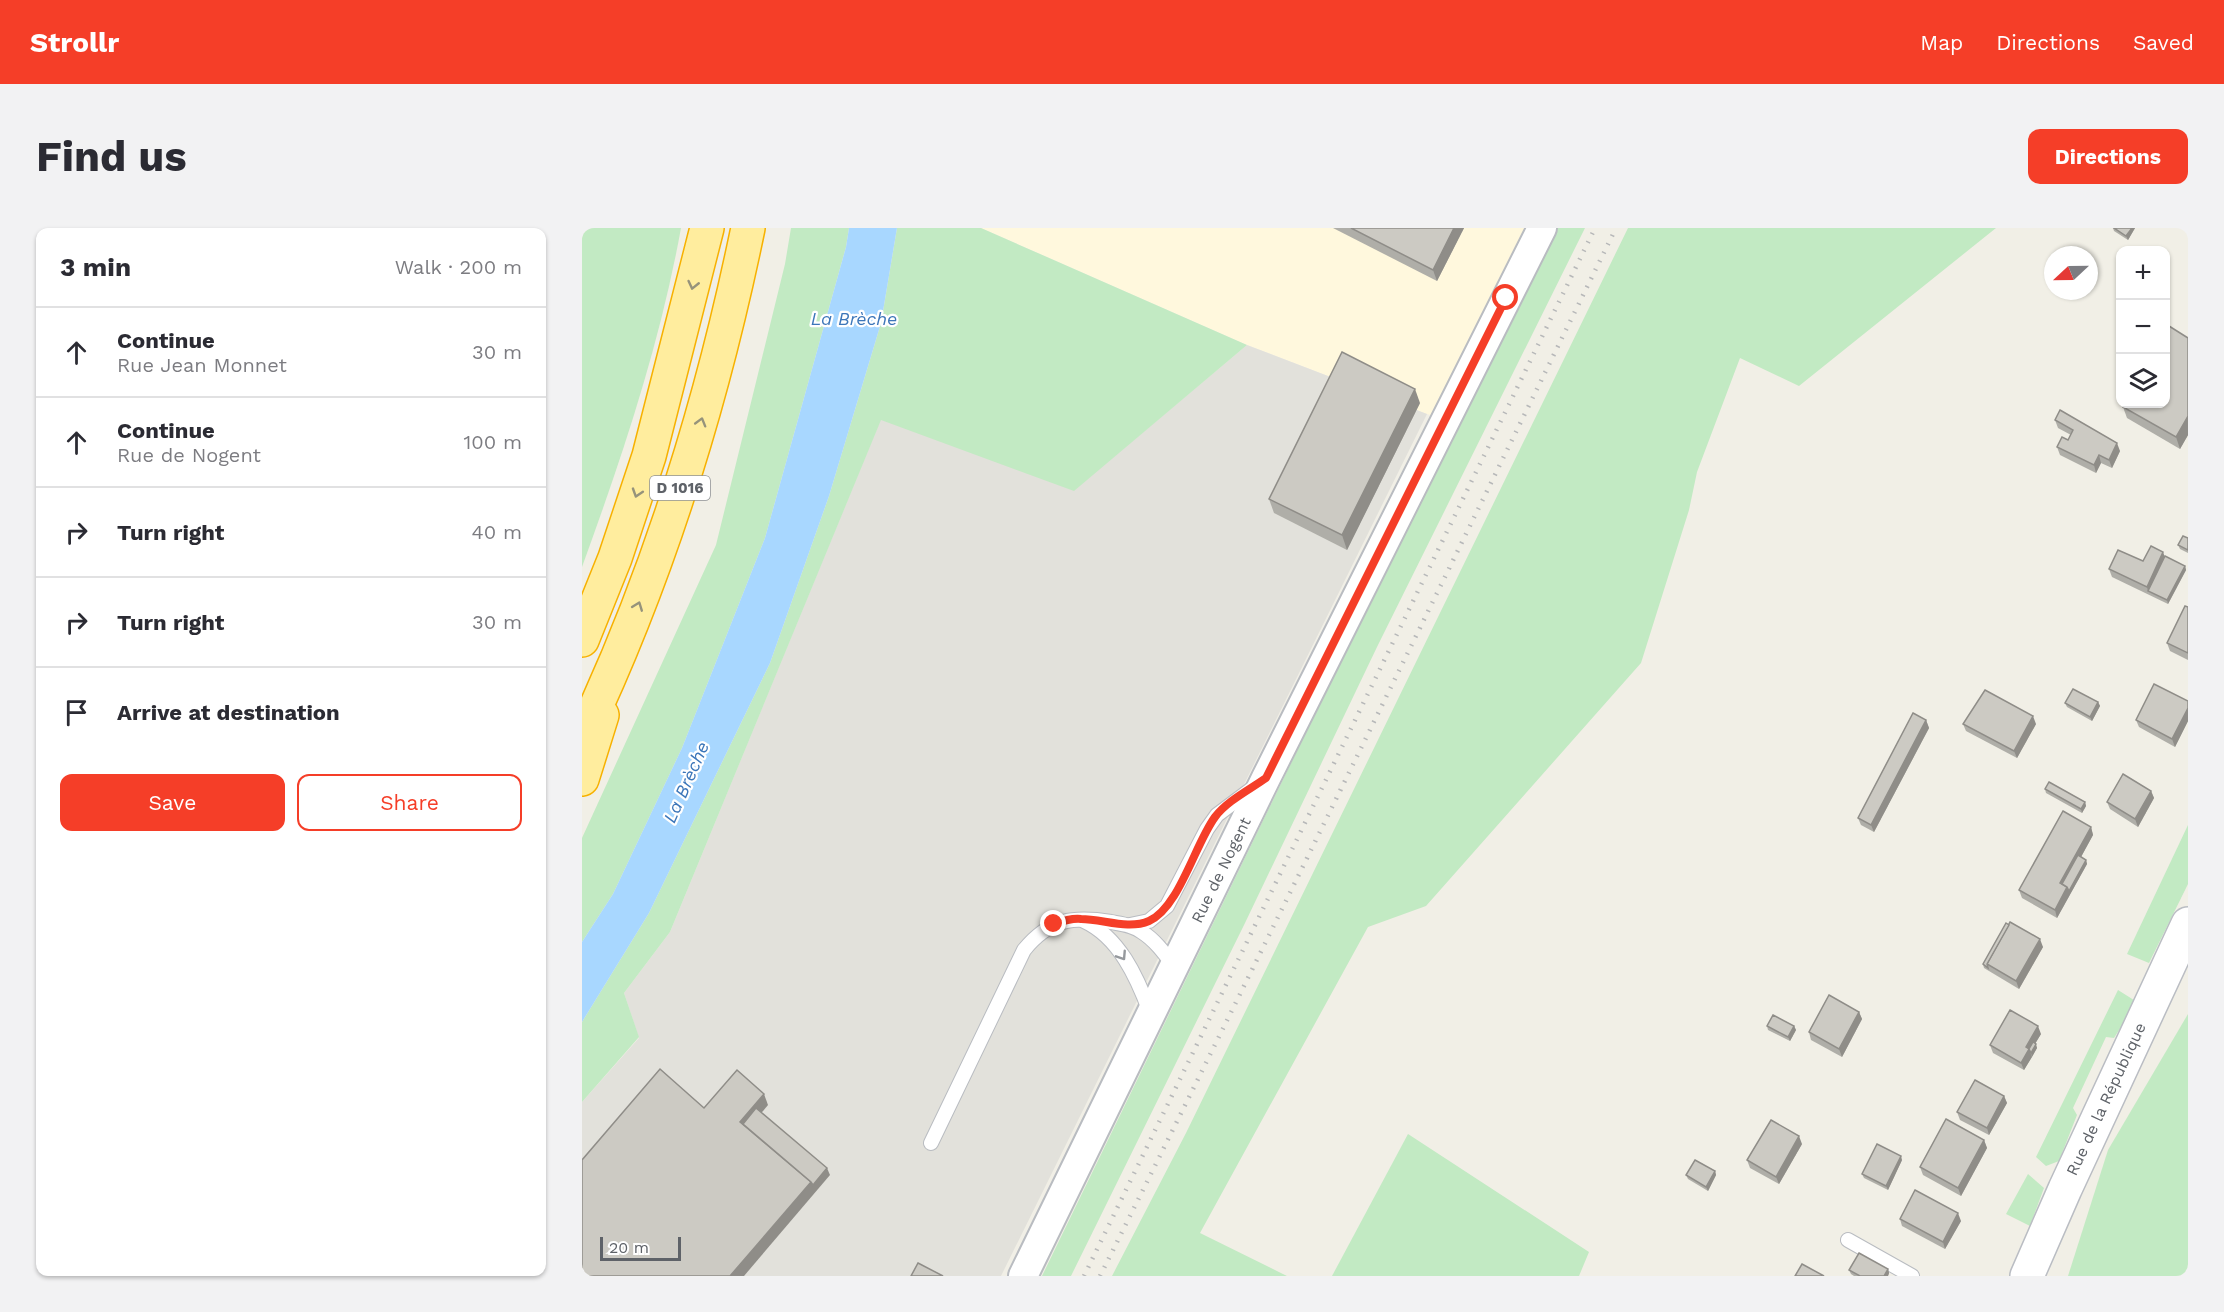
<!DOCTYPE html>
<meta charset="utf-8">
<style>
:root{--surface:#fff;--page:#f2f2f3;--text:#2b2b33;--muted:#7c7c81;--line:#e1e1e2;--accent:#f53e28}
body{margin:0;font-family:"Work Sans",sans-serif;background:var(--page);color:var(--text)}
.controls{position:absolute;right:18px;top:18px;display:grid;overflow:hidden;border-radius:12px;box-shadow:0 2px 4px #0004}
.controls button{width:54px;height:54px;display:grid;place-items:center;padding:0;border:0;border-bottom:2px solid var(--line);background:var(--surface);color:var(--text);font:30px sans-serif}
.compass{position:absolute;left:1462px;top:18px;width:54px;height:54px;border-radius:50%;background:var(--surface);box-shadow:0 2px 4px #0004;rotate:248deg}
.scale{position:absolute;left:18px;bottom:15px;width:81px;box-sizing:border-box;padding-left:6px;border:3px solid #5e6268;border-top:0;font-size:16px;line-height:21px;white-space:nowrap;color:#5e6268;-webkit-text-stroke:4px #fff;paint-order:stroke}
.stop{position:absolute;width:18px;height:18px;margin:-14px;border:4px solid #f53e28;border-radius:50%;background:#fff}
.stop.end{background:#f53e28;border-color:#fff;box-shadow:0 2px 6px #0008}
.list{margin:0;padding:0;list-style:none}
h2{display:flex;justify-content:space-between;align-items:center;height:78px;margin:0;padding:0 24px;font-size:26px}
h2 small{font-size:20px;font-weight:400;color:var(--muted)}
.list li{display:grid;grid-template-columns:39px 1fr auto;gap:18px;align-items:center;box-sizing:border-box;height:90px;padding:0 24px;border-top:2px solid var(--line)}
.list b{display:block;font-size:22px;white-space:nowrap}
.list p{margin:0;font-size:20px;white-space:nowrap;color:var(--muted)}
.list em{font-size:20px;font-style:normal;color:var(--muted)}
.actions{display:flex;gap:12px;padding:18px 24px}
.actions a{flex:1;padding:14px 0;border:2px solid var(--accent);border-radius:12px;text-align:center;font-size:21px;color:var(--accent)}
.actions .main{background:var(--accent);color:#fff}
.icon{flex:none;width:33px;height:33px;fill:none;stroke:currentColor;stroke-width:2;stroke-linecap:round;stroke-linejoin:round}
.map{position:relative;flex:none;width:1606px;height:1048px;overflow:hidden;border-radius:12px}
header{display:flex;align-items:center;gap:36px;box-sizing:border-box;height:84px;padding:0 30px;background:var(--accent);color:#fff}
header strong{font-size:28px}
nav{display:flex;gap:33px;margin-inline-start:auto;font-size:21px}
.intro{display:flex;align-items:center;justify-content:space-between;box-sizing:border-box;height:144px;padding:0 36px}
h1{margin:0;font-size:42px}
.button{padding:15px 27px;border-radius:12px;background:var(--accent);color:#fff;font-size:21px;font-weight:700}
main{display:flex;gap:36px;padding:0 36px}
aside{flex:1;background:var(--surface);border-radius:12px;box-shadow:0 2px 4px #0004}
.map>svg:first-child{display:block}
</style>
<header>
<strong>Strollr</strong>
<nav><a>Map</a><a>Directions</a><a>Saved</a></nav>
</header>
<div class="intro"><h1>Find us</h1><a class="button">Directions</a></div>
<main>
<aside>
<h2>3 min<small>Walk · 200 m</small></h2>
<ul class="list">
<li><svg class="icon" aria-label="ahead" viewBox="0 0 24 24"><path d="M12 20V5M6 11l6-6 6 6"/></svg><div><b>Continue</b><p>Rue Jean Monnet</p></div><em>30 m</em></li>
<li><svg class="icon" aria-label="ahead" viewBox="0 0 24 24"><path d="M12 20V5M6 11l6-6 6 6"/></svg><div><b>Continue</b><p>Rue de Nogent</p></div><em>100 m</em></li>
<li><svg class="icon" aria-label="right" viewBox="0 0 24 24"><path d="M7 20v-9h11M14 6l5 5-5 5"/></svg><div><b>Turn right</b></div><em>40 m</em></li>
<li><svg class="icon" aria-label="right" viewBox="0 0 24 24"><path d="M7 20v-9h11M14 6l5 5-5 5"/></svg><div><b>Turn right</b></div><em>30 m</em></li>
<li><svg class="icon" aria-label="arrive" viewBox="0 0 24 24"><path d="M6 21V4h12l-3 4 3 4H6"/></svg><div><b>Arrive at destination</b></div></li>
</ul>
<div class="actions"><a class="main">Save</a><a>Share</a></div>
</aside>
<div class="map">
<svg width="1606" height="1048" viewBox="0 0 1606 1048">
<rect width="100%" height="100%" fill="#f1efe6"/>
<polygon fill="#fff8dd" points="399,0 976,0 888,199 845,186 665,117"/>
<polygon fill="#e2e1db" points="665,117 845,186 419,1048 0,1048 0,874 57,810 42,765 88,704 299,191 492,262"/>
<g fill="#c2eac3">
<path d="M0,0h99c-21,116 -59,229 -99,339z"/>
<polygon points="209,0 267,0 264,19 183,310 100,520 31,666 0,714 0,610 134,317 203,36"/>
<polygon points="315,0 399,0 665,117 492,263 299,192 88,704 42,765 57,809 0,874 0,794 67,685 188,435 247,268 299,95"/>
<polygon points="973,0 1003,0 795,419 663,695 489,1048 460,1048 773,403"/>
<polygon points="1046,0 1414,0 1217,158 1158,130 1115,244 1107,282 1059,435 844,678 786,699 618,1005 705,1048 530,1048 604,905"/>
<polygon points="1606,597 1606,656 1567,735 1545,726"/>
<polygon points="1536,762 1555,774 1532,810 1524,809 1491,880 1495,887 1477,933 1464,938 1454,929"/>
<polygon points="1606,786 1606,1048 1486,1048 1526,922"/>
<polygon points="826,906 1007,1024 997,1048 750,1048"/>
<polygon points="1446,946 1462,960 1448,998 1424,986"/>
</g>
<polygon fill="#a8d7ff" points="267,0 315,0 299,95 247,268 188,435 67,685 0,794 0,714 31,666 100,520 183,310 264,19"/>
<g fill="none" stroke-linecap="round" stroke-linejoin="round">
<defs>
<g id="service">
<path d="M502,693c35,16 53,56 66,91"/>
<polyline points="548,697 567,693 585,678 625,601 635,587 675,557"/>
<path d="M349,915l93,-193c25,-31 49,-34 87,-28 11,2 22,3 31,10 13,8 23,22 32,34"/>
<polyline points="1266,1012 1330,1048"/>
</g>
<polyline id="minor" points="441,1048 684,550 960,0"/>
<polyline id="secondary" points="1445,1048 1483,961 1606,696"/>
<g id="trunk">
<polyline points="0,412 33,330 67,228 125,0"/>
<path d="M0,509c77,-162 130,-334 166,-509"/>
<polyline points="0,551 20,487"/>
</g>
</defs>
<use href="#service" stroke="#b9bcc1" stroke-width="16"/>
<use href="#minor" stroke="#b9bcc1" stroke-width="32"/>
<use href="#secondary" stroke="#babdc3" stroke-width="36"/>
<use href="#trunk" stroke="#f7b100" stroke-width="36"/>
<use href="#service" stroke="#fff" stroke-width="14"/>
<use href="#minor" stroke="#fff" stroke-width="28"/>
<use href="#secondary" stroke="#fff" stroke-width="33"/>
<use href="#trunk" stroke="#ffed9e" stroke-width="33"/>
<g stroke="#b7b8b9" stroke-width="4.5" stroke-dasharray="1.5 8" stroke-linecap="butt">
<polyline points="502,1048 1013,0"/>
<path d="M518,1048c174,-348 344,-698 516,-1048"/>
</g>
</g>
<g fill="#afaea8">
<polygon points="751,0 882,0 855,53"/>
<polygon points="1531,0 1553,0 1546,12 1532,3"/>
<polygon points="1606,110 1606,207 1598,221 1545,190 1541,179"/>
<polygon points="838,175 765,322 692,285 687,271"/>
<polygon points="1473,192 1538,223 1530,240 1519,235 1514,245 1478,227 1475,219 1486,212 1489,207 1476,200"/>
<polygon points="1606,310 1606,325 1598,321 1596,317"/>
<polygon points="1583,328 1603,338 1604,342 1586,376 1530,349 1527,341"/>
<polygon points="1606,379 1606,432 1588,423 1585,415"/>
<polygon points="1606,473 1606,493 1593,519 1557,499 1554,492"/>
<polygon points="1516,474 1518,478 1510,493 1485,479 1483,475"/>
<polygon points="1344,492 1347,500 1292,604 1279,597 1276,590"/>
<polygon points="1381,496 1454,496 1435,530 1384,503"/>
<polygon points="1463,561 1503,574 1504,578 1500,585 1464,565"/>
<polygon points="1569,563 1572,570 1556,599 1528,581 1525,574"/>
<polygon points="1509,599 1511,607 1499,629 1504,632 1505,636 1475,690 1440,670 1437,662"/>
<polygon points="1427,697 1461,719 1437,761 1402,740 1401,736"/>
<polygon points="1277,784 1280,791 1260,829 1229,812 1227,804"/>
<polygon points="1185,798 1212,798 1214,802 1208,813 1186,802"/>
<polygon points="1459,806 1453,816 1455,820 1442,842 1411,825 1408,817"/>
<polygon points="1422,868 1425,875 1407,907 1378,892 1375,884"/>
<polygon points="1402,912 1405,920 1379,968 1341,947 1338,939"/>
<polygon points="1220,916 1197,956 1168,940 1165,932"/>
<polygon points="1320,932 1306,962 1282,950 1280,946"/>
<polygon points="1133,943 1134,947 1126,963 1106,951 1104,947"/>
<polygon points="1318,991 1379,993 1363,1021 1320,998"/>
<polygon points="1306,1041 1307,1045 1306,1048 1272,1048 1269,1046 1267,1042"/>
</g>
<g fill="#8f8d88">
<polygon points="872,0 882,0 855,53 851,42"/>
<polygon points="1550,0 1553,0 1546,12 1544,8"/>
<polygon points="833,161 838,175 765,322 760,307"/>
<polygon points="1606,188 1606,207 1598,221 1594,209"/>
<polygon points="1535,215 1538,223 1530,240 1527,232"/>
<polygon points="1517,227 1519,235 1514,245 1512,237"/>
<polygon points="1581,324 1584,332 1566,363 1565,359"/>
<polygon points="1603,338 1604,342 1586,376 1585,372"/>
<polygon points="1516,474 1518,478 1510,493 1508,489"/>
<polygon points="1606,480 1606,493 1593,519 1590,511"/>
<polygon points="1451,488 1454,496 1435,530 1432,523"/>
<polygon points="1344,492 1347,500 1292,604 1289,597"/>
<polygon points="1569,563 1572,570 1556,599 1553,591"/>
<polygon points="1503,574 1504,578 1500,585 1499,581"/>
<polygon points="1509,599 1511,607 1482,660 1478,655"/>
<polygon points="1504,632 1505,636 1475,690 1473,682 1485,659"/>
<polygon points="1458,711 1461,719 1437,761 1434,753"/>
<polygon points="1277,784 1280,791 1260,829 1257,821"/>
<polygon points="1212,798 1214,802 1208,813 1206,809"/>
<polygon points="1456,798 1459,806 1448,824 1450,829 1442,842 1439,835 1444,819"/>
<polygon points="1454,816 1455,820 1450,829 1449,825"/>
<polygon points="182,866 186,877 165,902 158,894"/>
<polygon points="1422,868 1425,875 1407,907 1405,900"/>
<polygon points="1217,908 1220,916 1197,956 1194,949"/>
<polygon points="1402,912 1405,920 1379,968 1376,960"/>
<polygon points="1319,928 1320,932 1306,962 1304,958"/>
<polygon points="245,940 248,947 162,1048 148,1048 229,954"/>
<polygon points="1133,943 1134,947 1126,963 1124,959"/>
<polygon points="1376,985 1379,993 1363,1021 1361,1014"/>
<polygon points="1306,1041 1307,1045 1306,1048 1302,1048"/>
</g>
<g fill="#cccac3" stroke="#8f8d88" stroke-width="1.5">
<polygon points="769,0 872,0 851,42"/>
<polygon points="1532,0 1550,0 1544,8"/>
<polygon points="1587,98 1606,110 1606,188 1594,209 1541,179 1543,176 1584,176 1584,104"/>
<polygon points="760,124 833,161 760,307 687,271"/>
<polygon points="1478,182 1535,215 1527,232 1517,227 1512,237 1475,219 1480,209 1486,212 1491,202 1473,192"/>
<polygon points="1601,308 1606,310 1606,322 1596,317"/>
<polygon points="1569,318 1581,324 1565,359 1527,341 1536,322 1561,333"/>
<polygon points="1583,328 1603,338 1585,372 1566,363"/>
<polygon points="1603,378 1606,379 1606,425 1585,415"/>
<polygon points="1572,456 1606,473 1606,480 1590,511 1554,492"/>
<polygon points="1491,461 1516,474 1508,489 1483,475"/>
<polygon points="1403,462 1451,488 1432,523 1381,496"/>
<polygon points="1331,485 1344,492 1289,597 1276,590"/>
<polygon points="1541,546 1569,563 1553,591 1525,574"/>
<polygon points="1467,554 1503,574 1499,581 1463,561"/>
<polygon points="1481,583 1509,599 1478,655 1485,659 1473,682 1437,662"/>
<polygon points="1496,627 1504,632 1487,663 1485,659 1480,656"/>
<polygon points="1428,694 1458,711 1434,753 1405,736"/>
<polygon points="1424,695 1427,697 1405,736 1406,740 1401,736"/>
<polygon points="1247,767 1277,784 1257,821 1227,804"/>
<polygon points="1428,782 1456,798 1444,819 1447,821 1439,835 1408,817"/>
<polygon points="1191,787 1212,798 1206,809 1185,798"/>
<polygon points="1451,814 1454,816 1449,825 1447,821"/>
<polygon points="78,841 122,880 155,842 182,866 158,894 229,954 148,1048 0,1048 0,932"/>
<polygon points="1393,852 1422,868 1405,900 1375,884"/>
<polygon points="174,880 245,940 231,957 229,954 161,896"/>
<polygon points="1364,891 1402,912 1376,960 1338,939"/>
<polygon points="1189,892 1217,908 1194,949 1165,932"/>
<polygon points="1295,916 1319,928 1304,958 1280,946"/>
<polygon points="1113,932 1133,943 1124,959 1104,947"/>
<polygon points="1333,962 1376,985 1361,1014 1318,991"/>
<polygon points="1277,1025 1306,1041 1302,1048 1278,1048 1267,1042"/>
<polygon points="336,1035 361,1048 329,1048"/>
<polygon points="1220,1036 1242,1048 1213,1048"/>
</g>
<defs><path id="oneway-chevron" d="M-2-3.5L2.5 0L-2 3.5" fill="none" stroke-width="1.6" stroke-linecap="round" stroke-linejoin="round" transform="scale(1.5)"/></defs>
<g stroke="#96937b">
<use href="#oneway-chevron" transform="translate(111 57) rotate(103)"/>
<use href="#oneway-chevron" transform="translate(119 194) rotate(-74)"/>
<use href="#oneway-chevron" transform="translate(55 265) rotate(108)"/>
<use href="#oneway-chevron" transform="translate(56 378) rotate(-69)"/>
</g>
<use stroke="#96999d" href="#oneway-chevron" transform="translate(540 728) rotate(57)"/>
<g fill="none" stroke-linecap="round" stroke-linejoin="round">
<path stroke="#f53e28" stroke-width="8" d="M472,696c9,-3 18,-6 27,-5 22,0 47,11 68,2 30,-13 46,-77 66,-104 12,-16 34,-27 51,-39l240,-480"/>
</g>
<g text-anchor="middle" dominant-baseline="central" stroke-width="4.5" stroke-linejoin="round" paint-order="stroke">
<rect fill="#fff" stroke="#8e9195" stroke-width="1.5" x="68" y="248" width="60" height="24" rx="4.5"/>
<g font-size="15" font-weight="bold" fill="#5e6268">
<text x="98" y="260">D 1016</text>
</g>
<g font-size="16" fill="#5e6268" stroke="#fff">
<text transform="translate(639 642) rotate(-64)">Rue de Nogent</text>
<text transform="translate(1524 871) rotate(-65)">Rue de la République</text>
</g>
<g font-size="18" font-style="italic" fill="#3c76b9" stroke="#fff">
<text x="272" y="90">La Brèche</text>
<text transform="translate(104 554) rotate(-66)">La Brèche</text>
</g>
</g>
</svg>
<div class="controls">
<button>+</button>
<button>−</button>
<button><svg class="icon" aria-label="layers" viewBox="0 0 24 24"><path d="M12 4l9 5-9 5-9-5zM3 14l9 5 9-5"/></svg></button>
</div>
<svg class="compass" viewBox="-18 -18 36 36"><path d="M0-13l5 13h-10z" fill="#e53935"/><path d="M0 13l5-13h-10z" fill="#7c7c81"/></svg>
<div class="scale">20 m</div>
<div class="stop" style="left:924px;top:70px"></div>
<div class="stop end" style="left:472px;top:696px"></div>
</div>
</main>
